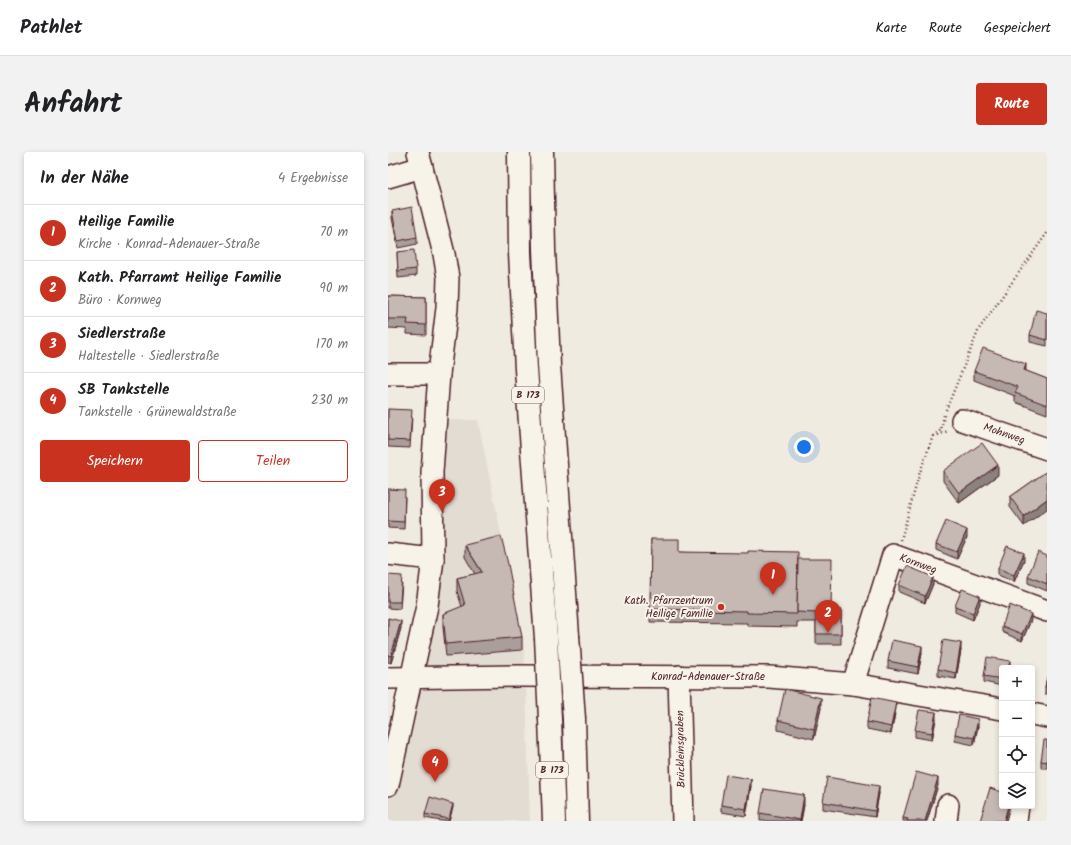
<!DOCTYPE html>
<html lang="de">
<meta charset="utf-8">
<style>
:root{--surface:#fff;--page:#f2f2f2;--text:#202124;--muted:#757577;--line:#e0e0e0;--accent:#c8321e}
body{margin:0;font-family:Kalam,sans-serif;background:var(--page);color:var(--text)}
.controls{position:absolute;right:12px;bottom:12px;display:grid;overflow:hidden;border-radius:4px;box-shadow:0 2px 6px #0003}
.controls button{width:36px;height:36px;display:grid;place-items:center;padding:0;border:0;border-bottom:1px solid var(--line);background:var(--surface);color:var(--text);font:20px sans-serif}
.you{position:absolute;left:416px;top:295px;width:14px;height:14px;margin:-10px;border:3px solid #fff;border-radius:50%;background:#1a73e8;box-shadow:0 0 0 6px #1a73e833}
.badge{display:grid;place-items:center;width:26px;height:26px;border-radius:50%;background:var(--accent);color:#fff;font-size:13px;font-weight:700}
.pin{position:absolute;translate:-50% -33px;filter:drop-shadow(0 1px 2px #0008)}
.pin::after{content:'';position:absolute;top:21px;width:14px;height:12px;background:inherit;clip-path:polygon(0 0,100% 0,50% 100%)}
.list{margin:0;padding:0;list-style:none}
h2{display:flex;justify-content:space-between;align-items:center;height:52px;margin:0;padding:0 16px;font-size:17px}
h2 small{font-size:13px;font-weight:400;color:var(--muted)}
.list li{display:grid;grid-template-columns:26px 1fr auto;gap:12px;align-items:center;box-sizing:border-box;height:56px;padding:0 16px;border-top:1px solid var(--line)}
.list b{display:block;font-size:15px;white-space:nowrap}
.list p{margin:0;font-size:13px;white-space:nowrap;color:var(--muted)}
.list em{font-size:13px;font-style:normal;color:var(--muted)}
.actions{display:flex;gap:8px;padding:12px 16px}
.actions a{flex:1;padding:9px 0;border:1px solid var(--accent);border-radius:4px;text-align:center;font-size:14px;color:var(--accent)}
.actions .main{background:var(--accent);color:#fff}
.icon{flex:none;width:22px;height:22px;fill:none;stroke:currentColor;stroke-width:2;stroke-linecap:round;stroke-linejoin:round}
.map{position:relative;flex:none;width:659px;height:669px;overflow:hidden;border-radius:4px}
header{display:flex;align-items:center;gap:24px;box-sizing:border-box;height:56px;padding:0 20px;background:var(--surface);border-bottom:1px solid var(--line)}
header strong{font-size:19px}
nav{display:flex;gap:22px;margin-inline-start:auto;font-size:14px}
.intro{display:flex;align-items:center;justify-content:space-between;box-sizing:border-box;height:96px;padding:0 24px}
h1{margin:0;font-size:28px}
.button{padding:10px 18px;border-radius:4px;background:var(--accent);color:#fff;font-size:14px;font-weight:700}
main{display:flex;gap:24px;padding:0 24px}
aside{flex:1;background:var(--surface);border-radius:4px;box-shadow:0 2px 6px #0003}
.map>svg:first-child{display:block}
</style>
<header>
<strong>Pathlet</strong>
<nav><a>Karte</a><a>Route</a><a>Gespeichert</a></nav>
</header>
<div class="intro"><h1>Anfahrt</h1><a class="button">Route</a></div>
<main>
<aside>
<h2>In der Nähe<small>4 Ergebnisse</small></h2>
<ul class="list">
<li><span class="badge">1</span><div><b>Heilige Familie</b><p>Kirche · Konrad-Adenauer-Straße</p></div><em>70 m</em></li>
<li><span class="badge">2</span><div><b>Kath. Pfarramt Heilige Familie</b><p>Büro · Kornweg</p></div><em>90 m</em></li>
<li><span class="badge">3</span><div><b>Siedlerstraße</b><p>Haltestelle · Siedlerstraße</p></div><em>170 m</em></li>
<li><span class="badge">4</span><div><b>SB Tankstelle</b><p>Tankstelle · Grünewaldstraße</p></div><em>230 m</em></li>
</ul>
<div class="actions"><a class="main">Speichern</a><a>Teilen</a></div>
</aside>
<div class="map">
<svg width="659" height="669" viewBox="0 0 659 669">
<rect width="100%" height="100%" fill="#f0ebe0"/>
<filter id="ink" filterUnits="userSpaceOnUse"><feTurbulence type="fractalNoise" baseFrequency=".025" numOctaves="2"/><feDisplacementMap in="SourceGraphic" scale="8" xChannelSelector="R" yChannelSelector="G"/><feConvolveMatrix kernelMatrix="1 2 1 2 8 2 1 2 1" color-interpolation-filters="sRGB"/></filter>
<g filter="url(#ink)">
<polygon fill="#e3dcd2" points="40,268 90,268 136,495 138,533 142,669 0,669 0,586 12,532 38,400"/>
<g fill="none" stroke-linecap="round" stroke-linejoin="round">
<defs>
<g id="minor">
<polyline points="0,25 34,15"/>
<polyline points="0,222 51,222"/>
<polyline points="574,268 659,297"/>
<polyline points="0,402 45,407"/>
<polyline points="291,524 295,669"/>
<polyline points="0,526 130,524 381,525 465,532 614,557"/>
<polyline points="465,532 505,403 659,459"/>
<polyline points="644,562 659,565"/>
<polyline points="0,633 39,454 45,407 44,320 51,222 59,156 60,126 56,102 30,0"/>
<polyline points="558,669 560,653"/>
<polyline points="628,669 630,654"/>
</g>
<g id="highway">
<polyline points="131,0 132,101 138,217 158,486"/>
<polyline points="154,0 156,97 161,213 180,484"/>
<polyline points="162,567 166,669"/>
<polyline points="186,567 189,669"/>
</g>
</defs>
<use href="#minor" stroke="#4a1f2b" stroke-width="24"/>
<use href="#highway" stroke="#4a1f2b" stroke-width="25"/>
<g stroke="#4a1f2b" stroke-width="2.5" stroke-dasharray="1 3" stroke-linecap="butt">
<polyline points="558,258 591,177 659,81"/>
<polyline points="550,283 560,279"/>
<polyline points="545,284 553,278 556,263"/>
<polyline points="513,388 531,323 545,284"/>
</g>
<use href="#minor" stroke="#f7f3e8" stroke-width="21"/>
<use href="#highway" stroke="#f7f3e8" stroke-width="22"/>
<defs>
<g id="highway-bridge">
<polyline points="180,484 186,567"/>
<polyline points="158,486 162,567"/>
</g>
</defs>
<use href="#highway-bridge" stroke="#4a1f2b" stroke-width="25" stroke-linecap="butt"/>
<use href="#highway-bridge" stroke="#f7f3e8" stroke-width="22"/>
</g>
<g fill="#aa9e9a" stroke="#4a1f2b">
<polygon points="4,59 29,85 29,92 10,96 4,66"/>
<polygon points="9,100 28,117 28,124 10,126"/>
<polygon points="0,144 38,145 38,183 19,182 19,177 0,176"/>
<polygon points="659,161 659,194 642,190 642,183"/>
<polygon points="586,219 638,219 659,227 659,262 627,250 627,244 586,228"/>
<polygon points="0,257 24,265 22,296 0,295"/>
<polygon points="555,319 610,323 571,351 555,329"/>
<polygon points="659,319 636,374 622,355 622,345"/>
<polygon points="0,337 17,345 16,377 0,376"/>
<polygon points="579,385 569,407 548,398 548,392"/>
<polygon points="263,387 291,400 410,407 443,458 453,458 453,492 428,492 428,470 409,470 409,475 359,474 359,471 262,470"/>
<polygon points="77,393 134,485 134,498 58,504 55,475 55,462 74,455 69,439 69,426 87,422 77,405"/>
<polygon points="659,404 659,439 640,431 640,424"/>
<polygon points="636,408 626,430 610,423 610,416"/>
<polygon points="0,423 14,431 12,457 0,456"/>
<polygon points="545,432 537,451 511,440 511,433"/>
<polygon points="592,451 585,468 567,460 567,454"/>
<polygon points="0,466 13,476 3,511 0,510"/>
<polygon points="643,468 634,489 614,480 614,474"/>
<polygon points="573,498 568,527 550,524 550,517"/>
<polygon points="534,501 530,522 500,516 500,509"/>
<polygon points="622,509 622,516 614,516 614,534 596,530 596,524"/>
<polygon points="659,525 659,542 657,542 657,535"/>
<polygon points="433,556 426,587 390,578 390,568"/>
<polygon points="508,556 503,582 479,577 479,570"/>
<polygon points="548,567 544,588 527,585 527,578"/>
<polygon points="590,574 586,593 567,589 567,582"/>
<polygon points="659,588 659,616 653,616 653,609"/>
<polygon points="550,633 539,669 515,669 515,666"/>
<polygon points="363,634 358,664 333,660 333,653"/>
<polygon points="491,641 487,665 435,657 435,650"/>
<polygon points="416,653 413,669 372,669 372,661"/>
<polygon points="65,655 61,669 53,669 37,666 37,662"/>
</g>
<g fill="#8b817d" stroke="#4a1f2b">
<polygon points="638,212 638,222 636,218"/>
<polygon points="610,313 610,323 571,351 571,341"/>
<polygon points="659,347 659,357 636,374 636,364"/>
<polygon points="579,378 579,385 569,407 569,400"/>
<polygon points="636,401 636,408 626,430 626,423"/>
<polygon points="545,425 545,432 537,451 537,444"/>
<polygon points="592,444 592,451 585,468 585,461"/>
<polygon points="643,462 643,468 634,489 634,482"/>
<polygon points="13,469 13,476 3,511 3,504"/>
<polygon points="573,491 573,498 568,527 568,521"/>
<polygon points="534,494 534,501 530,522 530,515"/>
<polygon points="433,546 433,556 426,587 426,577"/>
<polygon points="508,550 508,556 503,582 503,575"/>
<polygon points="548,560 548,567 544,588 544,581"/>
<polygon points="590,567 590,574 586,593 586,586"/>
<polygon points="550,626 550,633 539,669 537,669"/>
<polygon points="363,627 363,634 358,664 358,657"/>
<polygon points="491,634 491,641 487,665 487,659"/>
<polygon points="416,643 416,653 413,669 412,669"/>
<polygon points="65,652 65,655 61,669 61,667"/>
<polygon points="620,654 622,654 618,669 616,669"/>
</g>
<g fill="#c6b8b3" stroke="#4a1f2b">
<polygon points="24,55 29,85 10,89 4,59"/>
<polygon points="26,98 28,117 10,119 9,100"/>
<polygon points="0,144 38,145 38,173 19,172 20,167 0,167"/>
<polygon points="648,158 659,161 659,188 642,183"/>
<polygon points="595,196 638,212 636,218 659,227 659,253 627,241 630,235 586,219"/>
<polygon points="0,257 24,258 22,289 0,288"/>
<polygon points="594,291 610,313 571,341 555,319"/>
<polygon points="659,319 659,347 636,364 622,345"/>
<polygon points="0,337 17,338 16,370 0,369"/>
<polygon points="558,369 579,378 569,400 548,392"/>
<polygon points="113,384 120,412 134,485 58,492 55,462 77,453 69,426 94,420 77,393"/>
<polygon points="263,387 291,387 291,400 360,401 360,399 410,400 409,462 359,461 359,459 262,457"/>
<polygon points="619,394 636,401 626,423 610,416"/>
<polygon points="650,400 659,404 659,432 640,424"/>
<polygon points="410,407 444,407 443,458 453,458 453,482 428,482 428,461 409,460"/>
<polygon points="519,414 545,425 537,444 511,433"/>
<polygon points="0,423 14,424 12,450 0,450"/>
<polygon points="574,437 592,444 585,461 567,454"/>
<polygon points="622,453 643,462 634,482 614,474"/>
<polygon points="0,466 13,469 3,504 0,503"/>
<polygon points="504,488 534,494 530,515 500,509"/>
<polygon points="555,488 573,491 568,521 550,517"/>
<polygon points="599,505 622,509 620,516 614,516 614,527 596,524"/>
<polygon points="659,525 659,535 657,535"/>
<polygon points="397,537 433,546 426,577 390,568"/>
<polygon points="484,545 508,550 503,575 479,570"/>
<polygon points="531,558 548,560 544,581 527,578"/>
<polygon points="571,563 590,567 586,586 567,582"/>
<polygon points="656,588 659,588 659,610 653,609"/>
<polygon points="528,620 550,626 537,669 519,669 520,667 515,666"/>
<polygon points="338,623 363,627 358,657 333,653"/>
<polygon points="439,625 491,634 487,659 435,650"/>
<polygon points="602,636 614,640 614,654 620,654 616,669 592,669"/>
<polygon points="376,637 416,643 412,668 372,661"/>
<polygon points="42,645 65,652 61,667 37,662"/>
</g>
</g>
<circle fill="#c8321e" stroke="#f7f3e8" stroke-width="1.5" cx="333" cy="455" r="4"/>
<g text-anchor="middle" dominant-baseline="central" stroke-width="4" stroke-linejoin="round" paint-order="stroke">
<g fill="#f7f3e8" stroke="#7e5f64" stroke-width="1">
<rect x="124" y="235" width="32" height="16" rx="3"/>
<rect x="148" y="610" width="32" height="16" rx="3"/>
</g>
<g font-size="10" font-weight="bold" fill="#4a1f2b">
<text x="140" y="243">B 173</text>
<text x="164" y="618">B 173</text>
</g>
<g font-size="11" fill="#4a1f2b" stroke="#f7f3e8">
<text transform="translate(616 282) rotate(19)">Mohnweg</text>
<text transform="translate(530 412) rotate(20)">Kornweg</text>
<text x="320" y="525">Konrad-Adenauer-Straße</text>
<text transform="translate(293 597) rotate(-91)">Brückleinsgraben</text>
</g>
<g font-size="11" fill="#4a1f2b" stroke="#f7f3e8" text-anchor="end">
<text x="325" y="449">Kath. Pfarrzentrum<tspan x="325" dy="13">Heilige Familie</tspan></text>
</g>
</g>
</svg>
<div class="controls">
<button>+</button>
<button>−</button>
<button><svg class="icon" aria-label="locate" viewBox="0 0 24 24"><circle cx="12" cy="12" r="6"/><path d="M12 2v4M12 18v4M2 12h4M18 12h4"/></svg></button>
<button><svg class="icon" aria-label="layers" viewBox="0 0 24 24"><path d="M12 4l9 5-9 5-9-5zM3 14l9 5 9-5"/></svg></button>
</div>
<div class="you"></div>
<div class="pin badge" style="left:385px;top:443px">1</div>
<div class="pin badge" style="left:440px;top:481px">2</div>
<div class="pin badge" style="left:54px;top:360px">3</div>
<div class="pin badge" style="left:47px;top:630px">4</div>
</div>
</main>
